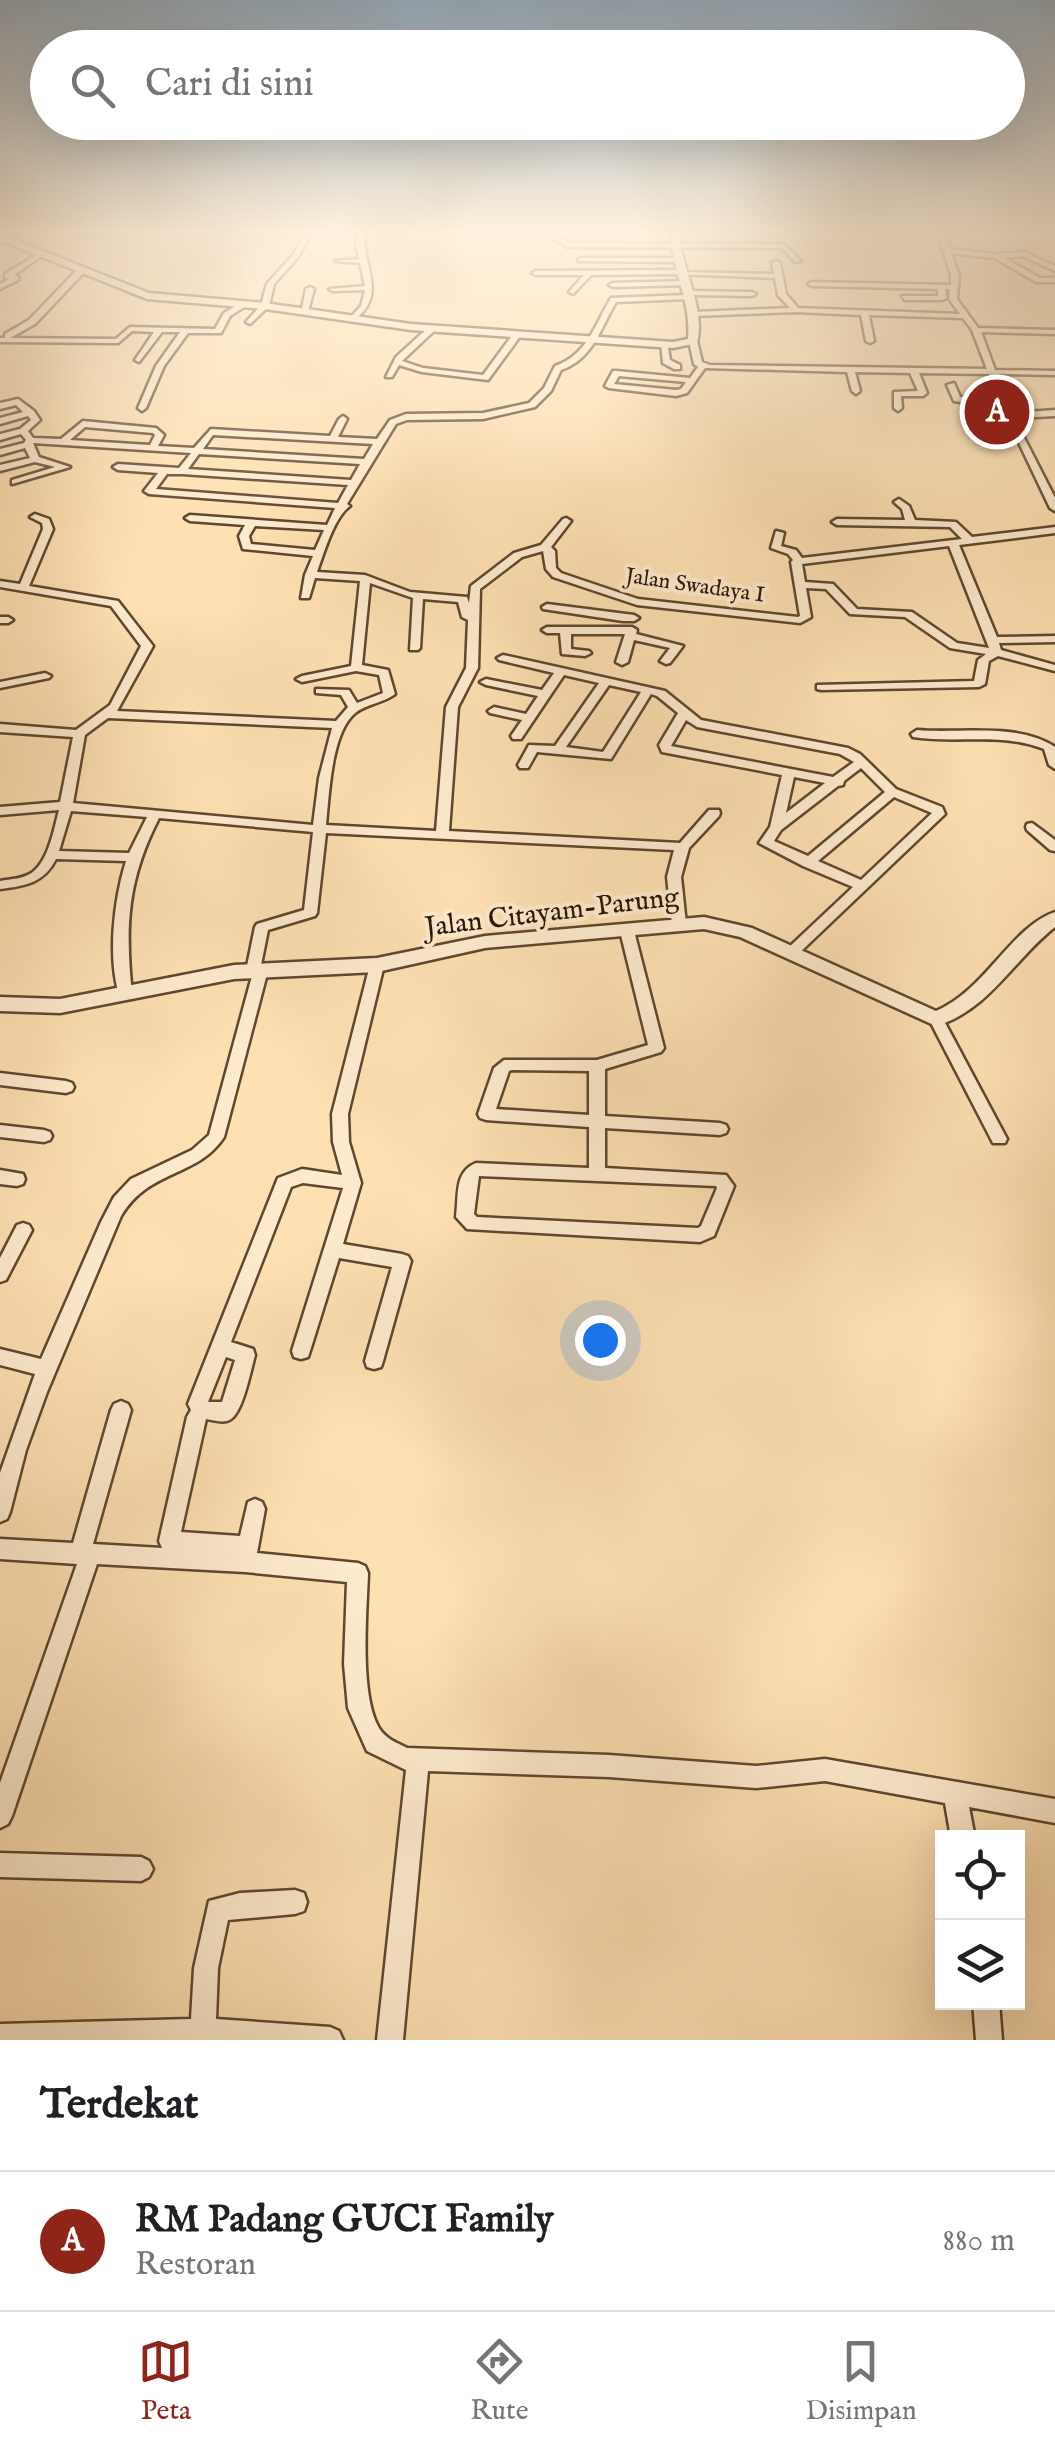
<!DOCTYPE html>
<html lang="id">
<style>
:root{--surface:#fff;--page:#f6f6f6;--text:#202124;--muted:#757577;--line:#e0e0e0;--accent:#8f2418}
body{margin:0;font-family:"IM FELL English",serif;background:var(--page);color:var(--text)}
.controls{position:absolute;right:30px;bottom:30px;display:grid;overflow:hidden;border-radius:0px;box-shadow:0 10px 40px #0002}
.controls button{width:90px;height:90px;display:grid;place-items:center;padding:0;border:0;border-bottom:2px solid var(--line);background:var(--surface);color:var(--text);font:50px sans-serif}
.you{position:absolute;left:600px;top:1340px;width:35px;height:35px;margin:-25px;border:8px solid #fff;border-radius:50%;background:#1a73e8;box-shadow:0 0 0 15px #1a73e833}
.badge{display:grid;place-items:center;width:65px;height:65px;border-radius:50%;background:var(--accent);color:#fff;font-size:32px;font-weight:700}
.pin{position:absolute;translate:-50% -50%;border:5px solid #fff;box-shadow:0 2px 10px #0006}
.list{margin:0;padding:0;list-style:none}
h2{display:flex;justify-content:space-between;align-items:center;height:130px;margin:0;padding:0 40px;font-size:42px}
h2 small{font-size:32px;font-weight:400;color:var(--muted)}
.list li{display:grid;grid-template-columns:65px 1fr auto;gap:30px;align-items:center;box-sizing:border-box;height:140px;padding:0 40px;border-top:2px solid var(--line)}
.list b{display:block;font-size:38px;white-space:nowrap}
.list p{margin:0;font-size:32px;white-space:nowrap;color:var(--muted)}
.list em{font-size:32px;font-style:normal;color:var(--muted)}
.icon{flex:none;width:55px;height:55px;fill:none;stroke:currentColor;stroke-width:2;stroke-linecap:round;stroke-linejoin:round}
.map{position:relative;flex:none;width:1055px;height:2040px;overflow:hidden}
.search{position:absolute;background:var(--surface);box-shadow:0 10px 40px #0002;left:30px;right:30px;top:30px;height:110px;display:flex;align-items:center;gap:25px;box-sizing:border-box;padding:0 35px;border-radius:55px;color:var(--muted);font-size:38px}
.sheet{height:270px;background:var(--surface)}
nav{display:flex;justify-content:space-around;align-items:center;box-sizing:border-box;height:140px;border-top:2px solid var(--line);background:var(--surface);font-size:28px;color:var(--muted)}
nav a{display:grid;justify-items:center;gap:5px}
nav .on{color:var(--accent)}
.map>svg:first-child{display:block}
</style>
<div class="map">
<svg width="1055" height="2040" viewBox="0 0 1055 2040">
<rect width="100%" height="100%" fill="#fee0b3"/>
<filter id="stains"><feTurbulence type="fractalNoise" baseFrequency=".002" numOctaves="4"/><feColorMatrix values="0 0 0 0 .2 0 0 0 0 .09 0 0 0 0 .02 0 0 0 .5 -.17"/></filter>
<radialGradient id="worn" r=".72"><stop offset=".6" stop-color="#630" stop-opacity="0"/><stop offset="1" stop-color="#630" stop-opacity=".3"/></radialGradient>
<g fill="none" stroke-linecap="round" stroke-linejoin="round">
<defs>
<g id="minor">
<polygon points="263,231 313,231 298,257 274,284 269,306 250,324 246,322 261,305 267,284 293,255 304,236"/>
<path d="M359,231h6c-5,33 24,63 -10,88l-4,-2 10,-11 4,-16 -32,1 -4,-2 36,-3 -5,-23 -25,-2 24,-2 -3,-16z"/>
<polygon points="543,231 550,231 569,243 784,244 801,261 795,262 782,248 567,247"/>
<path d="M937,231h6l7,18 47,5 27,-2 31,14v5l-32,-15 -18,2 35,20h15v4h-19l-41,-24 -44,-5 8,22 -2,24 21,29 77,2v4l-74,-2 14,38 60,1v4l-58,-1 15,39 43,-3v6l-41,2 41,80v13l-5,-3 -50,-105h-30l4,9 -7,2 -6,-12 -7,-1 -7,-16 7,-2 6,14 38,1 -9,-24 -70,-1 8,20 -4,3h-22l1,12 -4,3 -4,-3v-16l24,-1 -8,-18 -55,-1 5,19 -4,3 -4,-3 -5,-19 -142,-4 -18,25 -11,3 -67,-8 -4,-2 8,-15h3l74,7 8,-11 -4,-3 -5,-23 4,-2 4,2 5,21 8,3 277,4 -15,-39 -9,-12 -94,-3 5,26 -4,2 -4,-2 -5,-26 -65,-3 -102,4 -4,-2 4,-2 96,-4 -12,-13 -3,-17 -100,-4 -84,1 -18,19 -4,-2 15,-17h-48l-4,-2 4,-2 142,-1 4,2 92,2 -2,-11 4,-2 4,2 6,31 12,14 162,6 -11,-15 1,-10h-5l1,9 -4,2h-37l-3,-4h36v-7l-126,-3 -4,-2 4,-2 139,3v-10zM619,376l67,6 -5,7 -5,1 -62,-6z"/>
<polygon points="41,252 46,253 14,275 18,276 18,280 0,289 0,284 9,279 5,278 5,274"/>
<polygon points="580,258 675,258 678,260 675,262 578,261"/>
<polygon points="80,267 87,269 35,324 10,338 116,339 130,327 215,329 224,313 242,302 249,304 230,316 221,333 188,333 164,366 146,408 142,411 138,408 156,366 180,332 162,332 139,362 135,360 154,332 132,331 118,343 0,342 0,338 5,338 5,334 29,320"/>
<polygon points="683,281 686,285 613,287 609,285 613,283"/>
<polygon points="310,287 314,289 308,311 301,313 306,289"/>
<path d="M688,291l64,1 4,2 -4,2 -61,-1 2,2 -4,2 -73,3c-16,27 -23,57 -55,68l-10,21 -16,16 -52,12 -76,1 -11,4 -49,80 3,2c-16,11 -26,47 -33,66l48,3 45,17 57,5 2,6 2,-17 43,-33 27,-8 22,-26 3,-1 5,3 -20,26 4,4 1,17 5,5 77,26 160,18 2,-1 -9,-54 2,-2 -5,-6 -17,-6 5,-17 8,2 -3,13 15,4 6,8 160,-19 -12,-12 -113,-2 -5,-3 5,-3 68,1 -3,-11 -8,-7 5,-3 10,7 6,14 41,2 16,15 83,-10v6l-96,12 38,92 58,-1v6l-56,1 2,7 54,15v6l-57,-15 -9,5 -4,23 -6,3 -158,3 -4,-1v-4l157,-4 4,-21 8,-6 -36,-6 -45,-31 -55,-3 -24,-25 -20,-1 5,29 -11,6 -163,-18 -84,-28 -7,-8 -3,-18 -21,6 -42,32 -2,79 -20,39 -9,124 231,12 29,-33h10l1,3 -1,3 -30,32 -8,29 5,47 -7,5 -7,-5 -5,-47 7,-27 -348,-17 -9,80 -2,3 -47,14 -7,35 7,5 -44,167c-27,41 -74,31 -103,79l-74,176 -21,58 -16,62 -3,7 -7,3v-49l35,-99 -35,-9v-16l41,10 60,-137 13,-25 17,-18 61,-29 17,-15 43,-159 -6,-5 9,-44 2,-3 47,-14 9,-78 -154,-14c-32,62 -34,109 -27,176l-7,5 -5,-1c-13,-40 -6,-98 6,-137l-70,-2c-12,24 -31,27 -56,30v-8c11,-2 24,-2 33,-9 16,-13 21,-43 26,-62l-59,5v-8l60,-5 13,-65 -73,-5v-8l76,6 34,-25 31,-59 -30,-40 -111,-19v-6l20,3 23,-55 -1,-6 -12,-6 5,-3 14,5 4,10 -24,57 89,15 35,45 -36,65 219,10 12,-14 -7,-12 -25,-2v-4l33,1 8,13 26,-10 -4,-18 -23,-4 -54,11 -6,-3 6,-3 49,-10 9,-85 -45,-3 -6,20h-8l4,-23 8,-19 -70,-7 -4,-13 6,-11 -55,-4 -5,-3 5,-3 137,10 8,-17 -186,-14 -5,-3 14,-18 -40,-3 -5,-3 5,-3 61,4 12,-15 -158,-10 6,14 31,10 -58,17v-4l43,-13 -20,-5 -35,9v-6l30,-7 -5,-10 -25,7v-6l24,-6 2,-3 -5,-6 -21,6v-6l20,-5 11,-9 -3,-4 -28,8v-6l23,-6 -7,-7 -16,4v-6l18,-4 16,12 6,9 -12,11 5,7 28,1 22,-18 73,7 8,7 -6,11 36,2 17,-19 119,7 9,-17 4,-3 4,3 -9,18 39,2 13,-19 16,-6 77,-1 46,-10 15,-15 11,-22c32,-11 40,-41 56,-68l76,-3 -3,-2zM85,427l68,6 2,2 -5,10 -80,-5zM213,435l160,9 -9,15 -161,-10zM199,454l161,10 -9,16 -163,-11zM167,474h15l166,11 -10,18 -182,-14zM255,526l69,4 -9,20 -64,-6 -2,-8zM949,546l40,102 -32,-5 -45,-31 -55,-3 -24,-25 -28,-2 -3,-18zM370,583l43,15 -3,52h8l2,-2 3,-49 35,3 4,15 6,3 -2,48 -20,39 -10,124 -110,-6c3,-29 5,-87 26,-109 11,-12 30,-12 43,-22l-7,-24 -26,-5zM108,718l224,10 -13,50 -6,47 -240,-22 12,-68zM71,811l76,6 -18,36 -70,-2z"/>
<polygon points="429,327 436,329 402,361 423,368 483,375 514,333 521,335 488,380 422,372 399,365 392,377 386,377 396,357"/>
<polygon points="661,342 667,342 670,360 680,365 680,369 674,369 663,363"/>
<polygon points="547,604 634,615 639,618 634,621 623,621 543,609 542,607"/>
<polygon points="0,617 8,617 13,620 8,623 0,623"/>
<polygon points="632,627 637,630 636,634 683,646 670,663 666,664 660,661 670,648 634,640 628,662 622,665 616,662 625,634 571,634 571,649 589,651 591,653 585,656 562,654 560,633 547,633 542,630 547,627"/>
<path d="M503,655l162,36 36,29 147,28 12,6 36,35 46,18 3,7 -149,142h-10l-2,-3 2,-3 67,-63 -50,-21 -44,-23 11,-16 12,-52 -120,-23 -3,-7 19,-32 -21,-17 -6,-2 -40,65 -74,-7 -9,16h-8l-2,-3 11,-20 26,1 44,-63 -35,-8 -43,64h-8l-2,-3 11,-16 -32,-7 -2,-2 6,-4 32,7 12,-18 -52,-11 -6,-3 6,-3 56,11 12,-17 -55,-13 -2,-2zM609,685l32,7 -38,60 -37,-5zM686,720l11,7 143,27 14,8 -21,15 -162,-31zM861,768l24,24 -77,64 -34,-15 7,-11 57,-44 5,-1 1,-4zM794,777l31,6 -39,30zM894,797l38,16 -71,67 -43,-19z"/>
<polygon points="45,673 51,676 49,678 0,688 0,682"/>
<path d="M917,730c43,4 100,-8 138,17v22l-6,-4 -5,-16c-43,-17 -87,-5 -131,-12l-2,-3z"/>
<polygon points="1032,823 1055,840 1055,851 1050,850 1027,830 1026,827 1027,824"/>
<path d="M627,926l7,5 30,117 -3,4 -56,17v47l115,7 6,2 2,4 -2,4 -6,2 -115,-7v40l121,7 8,11 -20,50 -14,6 -233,-13 -11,-12c3,-22 -2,-45 20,-54l113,5v-41l-103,-7 -6,-2 -2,-4 16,-46 10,-8h93l51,-15 -28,-114zM512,1070l77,1v44l-93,-6 13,-38zM479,1176l237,10 1,2 -16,38 -3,2 -221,-11 -3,-3z"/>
<path d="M377,960l7,5 -36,149 1,28 12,41 -18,61 59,10 6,2 3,5 -28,100 -2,6 -7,2 -7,-2 -2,-6 27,-94 -53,-9 -29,93 -2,6 -7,2 -7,-2 -2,-6 51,-163 -40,-5 -12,4 -60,155 22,7 2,6c-4,14 -12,56 -24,64 -7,5 -17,1 -25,0l-25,113 59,4 8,-34 7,-3 7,3 3,7 -8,44 101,10 7,3 3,7c-1,36 -11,140 18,163 5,5 14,8 21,12l202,7 147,11 69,-7 230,40v24l-86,-16 6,31h-24l-6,-35 -120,-22 -69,7 -147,-11 -181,-6 -25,269h-26l29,-270 -39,-19 -19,-43 -4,-44 3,-82 -102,-10 -148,-8 -85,252 -4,8 -8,4v-45l77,-219 -77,-5v-20l73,4 38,-133 3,-6 7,-3 7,3 3,6 -38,134 69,4 -3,-7 28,-124 4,-7 -3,-6 88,-221 2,-5 24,-9 40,6 -9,-33 -1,-28 38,-149zM226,1357l9,3 -13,42h-14z"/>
<polygon points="936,1014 943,1019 1007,1139 1005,1143 993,1143 991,1139 929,1019"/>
<polygon points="0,1073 66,1081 72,1083 74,1087 72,1091 66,1093 0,1085"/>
<polygon points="0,1125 44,1130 50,1132 52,1136 50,1140 44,1142 0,1137"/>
<polygon points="0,1170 23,1174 25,1179 23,1184 17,1186 0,1184"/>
<polygon points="23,1223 29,1225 32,1230 6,1280 0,1282 0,1258 17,1225"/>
<polygon points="0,1853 141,1857 149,1861 153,1869 149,1877 141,1881 0,1877"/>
<polygon points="295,1890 304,1893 307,1902 304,1911 295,1914 228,1920 218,1968 216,2019 330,2027 339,2031 343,2040 0,2040 0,2024 191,2019 194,1968 209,1901 240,1893"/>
<polygon points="973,2002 999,2002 1002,2040 976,2040"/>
</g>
<g id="tertiary">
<path d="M671,231h8c1,38 27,75 18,112l-24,5 -262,-18 -146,-21 -118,-10 -147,-59v-6l149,59 116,10 146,21 262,18 15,-3c4,-38 -18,-71 -17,-108z"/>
<path d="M1055,912v15c-42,33 -66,83 -119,99l-196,-89 -36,-8 -219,19 -108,24 -143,7 -174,34 -60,-2v-14l60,2 174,-34 143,-7 108,-22 219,-19 48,11 184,83c50,-21 75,-84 119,-99z"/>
</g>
</defs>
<use href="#minor" stroke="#5e472f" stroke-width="5"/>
<use href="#tertiary" stroke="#5e472f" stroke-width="5"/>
<use href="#minor" fill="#feebce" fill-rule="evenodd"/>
<use href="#tertiary" fill="#feebce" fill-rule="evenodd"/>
</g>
<linearGradient id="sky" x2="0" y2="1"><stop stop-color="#94aabb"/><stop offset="0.45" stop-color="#fff1dd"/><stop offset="1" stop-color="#fff1dd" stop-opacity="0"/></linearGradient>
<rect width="1055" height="516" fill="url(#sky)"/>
<g text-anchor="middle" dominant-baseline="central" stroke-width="8" stroke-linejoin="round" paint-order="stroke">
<g font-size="22" fill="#291403" stroke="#feebce">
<text transform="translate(695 586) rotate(8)">Jalan Swadaya I</text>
</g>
<g font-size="28" fill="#291403" stroke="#feebce">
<text transform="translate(552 913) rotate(-7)">Jalan Citayam-Parung</text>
</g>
</g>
<rect width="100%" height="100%" filter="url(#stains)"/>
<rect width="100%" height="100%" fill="url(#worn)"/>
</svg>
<div class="controls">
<button><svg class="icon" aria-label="locate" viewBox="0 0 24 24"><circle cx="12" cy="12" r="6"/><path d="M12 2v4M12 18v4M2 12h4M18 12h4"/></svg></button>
<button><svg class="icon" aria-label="layers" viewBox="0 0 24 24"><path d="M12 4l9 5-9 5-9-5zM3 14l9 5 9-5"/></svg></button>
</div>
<div class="you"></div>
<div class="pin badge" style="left:997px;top:412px">A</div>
<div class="search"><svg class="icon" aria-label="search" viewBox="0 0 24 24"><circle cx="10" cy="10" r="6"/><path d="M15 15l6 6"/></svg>Cari di sini</div>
</div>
<section class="sheet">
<h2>Terdekat<small></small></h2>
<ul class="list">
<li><span class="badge">A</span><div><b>RM Padang GUCI Family</b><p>Restoran</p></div><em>880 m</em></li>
</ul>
</section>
<nav>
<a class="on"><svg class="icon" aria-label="map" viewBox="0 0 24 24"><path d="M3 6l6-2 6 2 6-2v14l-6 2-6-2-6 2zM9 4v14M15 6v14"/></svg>Peta</a>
<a><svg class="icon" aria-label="directions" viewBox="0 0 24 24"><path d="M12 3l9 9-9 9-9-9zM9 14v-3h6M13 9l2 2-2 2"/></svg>Rute</a>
<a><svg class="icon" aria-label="saved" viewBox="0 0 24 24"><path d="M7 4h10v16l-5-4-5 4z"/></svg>Disimpan</a>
</nav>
